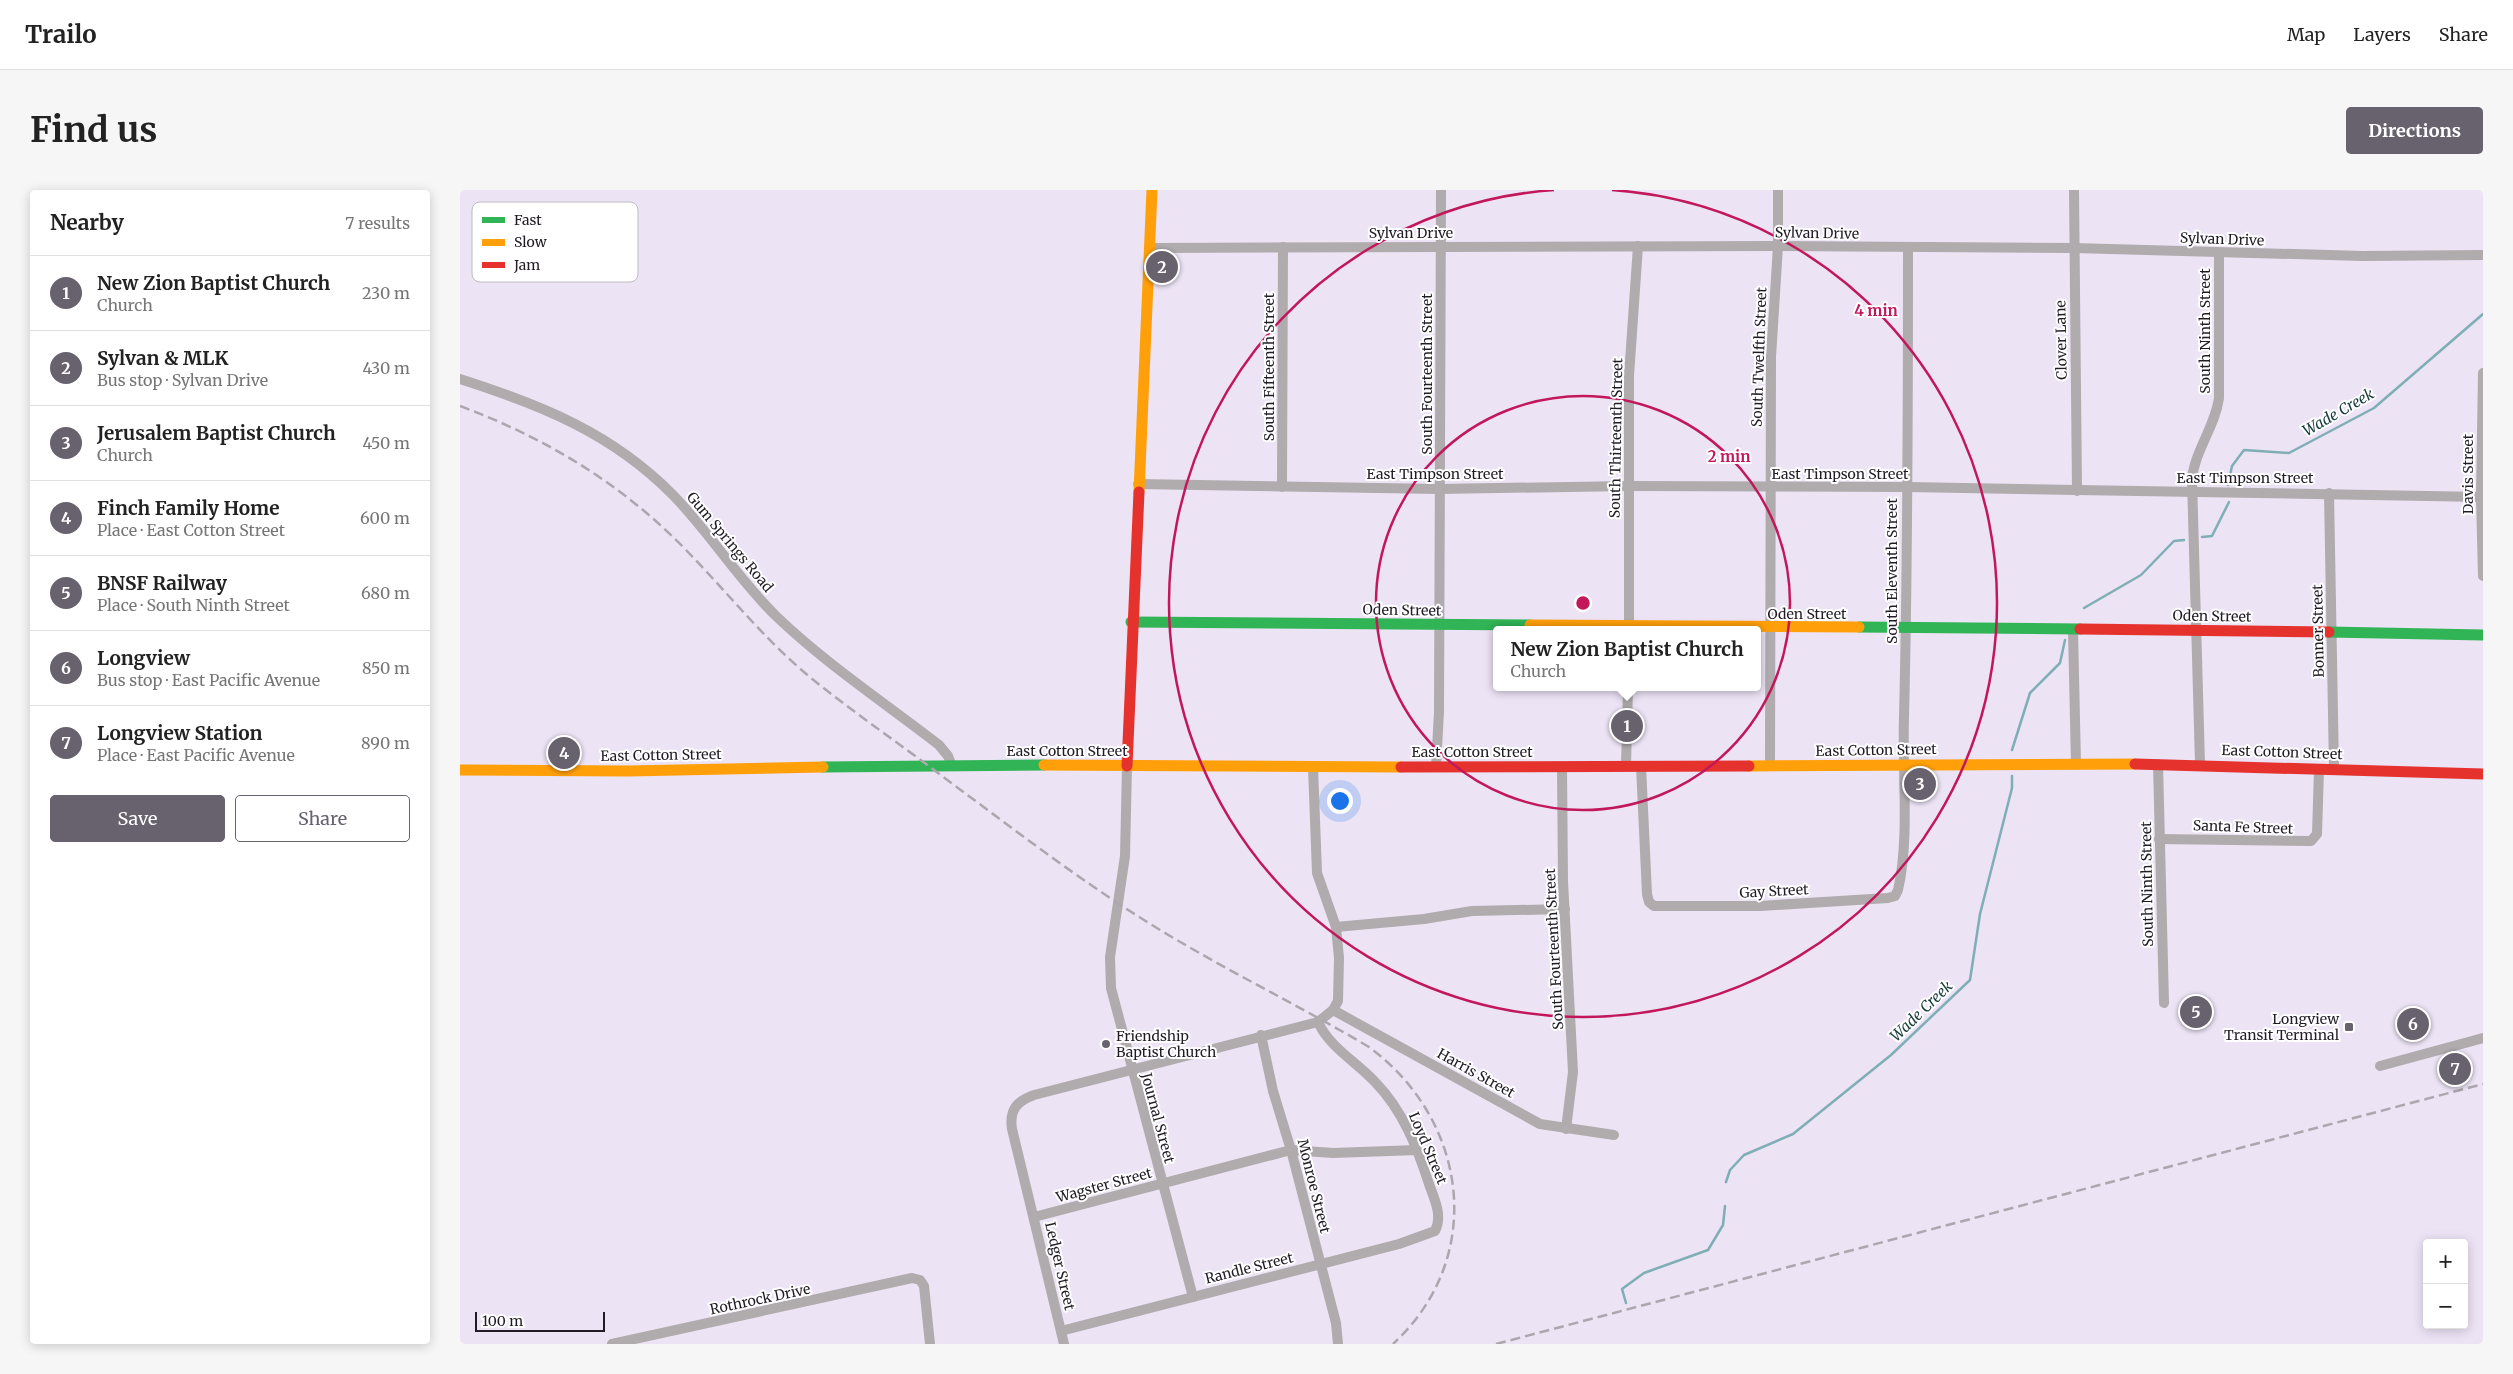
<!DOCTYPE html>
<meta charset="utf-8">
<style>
:root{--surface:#fff;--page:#f6f6f6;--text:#222;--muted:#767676;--line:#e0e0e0;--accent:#68616e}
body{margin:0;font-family:Merriweather,serif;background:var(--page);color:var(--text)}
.controls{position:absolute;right:15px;bottom:15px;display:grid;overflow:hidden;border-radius:5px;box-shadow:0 2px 12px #0003}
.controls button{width:45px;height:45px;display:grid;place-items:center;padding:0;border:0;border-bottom:1px solid var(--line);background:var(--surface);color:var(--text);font:25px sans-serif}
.scale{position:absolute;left:15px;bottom:12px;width:130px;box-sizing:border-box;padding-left:5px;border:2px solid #211b26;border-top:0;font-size:14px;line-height:18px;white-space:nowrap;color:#211b26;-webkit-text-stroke:4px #fff;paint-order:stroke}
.you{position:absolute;left:879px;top:610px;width:18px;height:18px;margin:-12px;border:4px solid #fff;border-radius:50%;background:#1a73e8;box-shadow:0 0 0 8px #1a73e833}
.badge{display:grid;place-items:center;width:32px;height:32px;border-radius:50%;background:var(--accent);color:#fff;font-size:16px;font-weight:700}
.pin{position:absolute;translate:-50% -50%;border:2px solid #fff;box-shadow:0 1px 5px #0006}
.popup{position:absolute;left:1033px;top:436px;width:268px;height:65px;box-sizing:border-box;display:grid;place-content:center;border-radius:5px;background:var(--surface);filter:drop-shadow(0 1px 4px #0005);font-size:16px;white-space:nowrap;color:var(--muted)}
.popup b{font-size:19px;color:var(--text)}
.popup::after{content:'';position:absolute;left:50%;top:100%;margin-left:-10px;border:10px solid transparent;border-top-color:var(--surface)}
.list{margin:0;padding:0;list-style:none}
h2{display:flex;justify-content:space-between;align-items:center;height:65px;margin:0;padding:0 20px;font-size:21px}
h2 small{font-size:16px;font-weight:400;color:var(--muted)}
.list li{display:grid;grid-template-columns:32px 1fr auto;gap:15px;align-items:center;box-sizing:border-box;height:75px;padding:0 20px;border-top:1px solid var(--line)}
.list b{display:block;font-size:19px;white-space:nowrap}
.list p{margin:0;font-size:16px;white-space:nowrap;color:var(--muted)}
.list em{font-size:16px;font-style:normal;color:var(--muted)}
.actions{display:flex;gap:10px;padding:15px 20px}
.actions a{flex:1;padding:11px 0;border:1px solid var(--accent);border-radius:5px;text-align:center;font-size:18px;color:var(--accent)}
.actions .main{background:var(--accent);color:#fff}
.map{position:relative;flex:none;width:2023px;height:1154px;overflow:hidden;border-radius:5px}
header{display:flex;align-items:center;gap:30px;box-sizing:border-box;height:70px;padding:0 25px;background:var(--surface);border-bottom:1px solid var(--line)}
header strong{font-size:24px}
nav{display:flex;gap:28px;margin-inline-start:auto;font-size:18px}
.intro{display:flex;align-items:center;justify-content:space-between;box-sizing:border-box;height:120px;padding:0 30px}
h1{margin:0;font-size:35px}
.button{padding:12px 22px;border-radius:5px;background:var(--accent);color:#fff;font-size:18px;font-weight:700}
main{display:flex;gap:30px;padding:0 30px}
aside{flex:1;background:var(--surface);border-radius:5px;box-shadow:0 2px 12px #0003}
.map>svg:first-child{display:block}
</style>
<header>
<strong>Trailo</strong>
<nav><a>Map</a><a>Layers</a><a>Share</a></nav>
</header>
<div class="intro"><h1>Find us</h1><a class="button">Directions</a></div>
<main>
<aside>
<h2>Nearby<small>7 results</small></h2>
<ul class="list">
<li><span class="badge">1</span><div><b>New Zion Baptist Church</b><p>Church</p></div><em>230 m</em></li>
<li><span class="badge">2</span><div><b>Sylvan &amp; MLK</b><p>Bus stop · Sylvan Drive</p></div><em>430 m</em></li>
<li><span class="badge">3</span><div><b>Jerusalem Baptist Church</b><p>Church</p></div><em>450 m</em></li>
<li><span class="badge">4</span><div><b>Finch Family Home</b><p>Place · East Cotton Street</p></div><em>600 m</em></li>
<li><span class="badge">5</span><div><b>BNSF Railway</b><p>Place · South Ninth Street</p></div><em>680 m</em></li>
<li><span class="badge">6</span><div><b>Longview</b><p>Bus stop · East Pacific Avenue</p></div><em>850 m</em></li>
<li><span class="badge">7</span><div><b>Longview Station</b><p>Place · East Pacific Avenue</p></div><em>890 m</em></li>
</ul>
<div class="actions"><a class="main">Save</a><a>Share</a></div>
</aside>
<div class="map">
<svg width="2023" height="1154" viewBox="0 0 2023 1154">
<rect width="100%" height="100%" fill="#ece3f5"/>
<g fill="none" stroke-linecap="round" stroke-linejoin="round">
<g stroke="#7faeb5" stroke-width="2.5">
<polyline points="1768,295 1772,276 1784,260 1829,263 1914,218 2023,124"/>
<polyline points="1742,347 1752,346 1769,312"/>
<polyline points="1624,418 1681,385 1714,351 1724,350"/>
<polyline points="1552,560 1570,503 1600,473 1605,450"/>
<polyline points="1266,992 1270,980 1284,965 1333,944 1431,865 1510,790 1520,724 1552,598 1552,586"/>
<polyline points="1166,1113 1162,1099 1184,1083 1248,1060 1263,1035 1265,1016"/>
</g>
<g stroke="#b0abad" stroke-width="10">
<polyline points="1614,0 1617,301"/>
<polyline points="690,58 1318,56 1614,58 1903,66 2023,65"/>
<polyline points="2023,183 2021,307 2023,386"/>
<path d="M0,189c81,26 152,54 213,116 37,38 65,84 103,121 50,48 109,87 163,129l9,11 4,10"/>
<polyline points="678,294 979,299 1168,296 1447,297 2023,307"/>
<polyline points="822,297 823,57"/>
<polyline points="1869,303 1874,579"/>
<polyline points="1169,440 1169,186 1178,56"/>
<polyline points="1613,440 1616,574"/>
<polyline points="1698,574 1704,813"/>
<path d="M1740,574l-8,-285c3,-29 23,-52 27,-81v-145"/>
<polyline points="667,576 665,666 650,767 651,798 733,1107"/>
<polyline points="1166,576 1168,497"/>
<path d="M1181,576l6,128 2,8 5,4h106l128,-8 7,-2 3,-6c12,-52 4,-119 6,-173 4,-157 4,-313 4,-470"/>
<polyline points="1310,576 1311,167 1318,56 1318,0"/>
<polyline points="976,577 979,522 981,0"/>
<polyline points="1102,577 1103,691 1113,882 1106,939"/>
<polyline points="1699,649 1851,651 1857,644 1859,579"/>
<polyline points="876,737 964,729 1012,721 1105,719"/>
<polyline points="873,820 1080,934 1154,945"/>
<polyline points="801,845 813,901 831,960 876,1133 878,1154"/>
<polyline points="1920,876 2023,848"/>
<polyline points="574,1027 831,960 873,963 957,960"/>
<path d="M601,1141l338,-87 36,-13c8,-15 -1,-33 -6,-47 -12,-37 -26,-73 -53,-101 -18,-20 -47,-36 -58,-61"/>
<polyline points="152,1154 452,1088 460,1090 464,1096 470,1154"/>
<path d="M604,1154l-52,-215c-3,-19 5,-28 22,-34l284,-73 15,-12 5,-9 1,-43 -3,-31 -19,-54 -4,-106"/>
</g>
<g stroke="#30b455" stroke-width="11">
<polyline points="671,432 1070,435"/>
<polyline points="1399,437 1620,439"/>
<polyline points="1869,442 2023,445"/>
<polyline points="363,577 584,575"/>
</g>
<g stroke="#ff9f0a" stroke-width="11">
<polyline points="679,302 692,0"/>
<polyline points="1070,435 1399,437"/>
<polyline points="584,575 941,577"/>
<polyline points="1289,576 1675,574"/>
<polyline points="0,580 168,581 363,577"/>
</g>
<g stroke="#e5322d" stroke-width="11">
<polyline points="1620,439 1869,442"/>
<polyline points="1675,574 2023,584"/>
<polyline points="667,576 679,302"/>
<polyline points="941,577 1289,576"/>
</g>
<g stroke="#aca7ae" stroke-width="2.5" stroke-dasharray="10 5" stroke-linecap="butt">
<path d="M0,216c86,32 162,78 226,144 43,44 81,93 130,132 41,33 84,62 126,94 66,49 132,100 202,144 73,46 151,83 225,127 99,73 118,210 24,297"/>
<polyline points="1036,1154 2023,894"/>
</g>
</g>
<g fill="none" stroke="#c2185b" stroke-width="2.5">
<circle cx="1123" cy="413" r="207"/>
<path d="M1152 0A414 414 0 1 1 1094 0"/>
</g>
<g fill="#68616e" stroke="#fff" stroke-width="2">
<rect x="1884" y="832" width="10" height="10" rx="2.5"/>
<circle cx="646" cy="854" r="5"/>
</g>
<g text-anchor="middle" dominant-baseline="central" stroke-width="4" stroke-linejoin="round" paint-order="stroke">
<g font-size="14" fill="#211b26" stroke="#fff">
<text x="951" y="43">Sylvan Drive</text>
<text transform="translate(1357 43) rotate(1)">Sylvan Drive</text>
<text transform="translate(1762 49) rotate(2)">Sylvan Drive</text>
<text transform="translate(1745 141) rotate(-90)">South Ninth Street</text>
<text transform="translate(1601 150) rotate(-91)">Clover Lane</text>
<text transform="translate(1299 167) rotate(-88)">South Twelfth Street</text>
<text transform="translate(809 177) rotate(-90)">South Fifteenth Street</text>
<text transform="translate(967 184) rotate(-90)">South Fourteenth Street</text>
<text transform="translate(1156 248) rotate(-89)">South Thirteenth Street</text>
<text x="975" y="284">East Timpson Street</text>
<text x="1380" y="284">East Timpson Street</text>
<text transform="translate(2008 284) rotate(-90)">Davis Street</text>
<text x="1785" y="288">East Timpson Street</text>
<text transform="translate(270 352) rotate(50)">Gum Springs Road</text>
<text transform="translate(1432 381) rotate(-90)">South Eleventh Street</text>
<text transform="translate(942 420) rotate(1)">Oden Street</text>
<text x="1347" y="424">Oden Street</text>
<text transform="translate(1752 426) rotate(1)">Oden Street</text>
<text transform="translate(1858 441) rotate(-91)">Bonner Street</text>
<text transform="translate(1416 560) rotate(-1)">East Cotton Street</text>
<text x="607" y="561">East Cotton Street</text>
<text x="1012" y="562">East Cotton Street</text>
<text transform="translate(1822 562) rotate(2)">East Cotton Street</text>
<text transform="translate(201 565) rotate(-1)">East Cotton Street</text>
<text transform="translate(1783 637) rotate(2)">Santa Fe Street</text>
<text transform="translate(1687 694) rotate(-91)">South Ninth Street</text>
<text transform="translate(1314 701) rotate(-3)">Gay Street</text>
<text transform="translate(1094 759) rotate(-93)">South Fourteenth Street</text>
<text transform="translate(1016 883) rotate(29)">Harris Street</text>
<text transform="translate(698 928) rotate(75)">Journal Street</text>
<text transform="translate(968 958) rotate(67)">Loyd Street</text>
<text transform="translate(644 995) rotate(-15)">Wagster Street</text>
<text transform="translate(854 996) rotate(76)">Monroe Street</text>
<text transform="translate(600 1076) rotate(77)">Ledger Street</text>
<text transform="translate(789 1078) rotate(-14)">Randle Street</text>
<text transform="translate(300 1109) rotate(-12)">Rothrock Drive</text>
</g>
<g font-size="14" fill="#211b26" stroke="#fff" text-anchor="end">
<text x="1879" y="829">Longview<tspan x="1879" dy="16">Transit Terminal</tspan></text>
<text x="656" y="846" text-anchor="start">Friendship<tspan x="656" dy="16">Baptist Church</tspan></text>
</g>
<g font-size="15" font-style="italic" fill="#193d3e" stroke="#fff">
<text transform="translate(1878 222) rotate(-30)">Wade Creek</text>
<text transform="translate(1461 821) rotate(-44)">Wade Creek</text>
</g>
</g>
<rect x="12" y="12" width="166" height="80" rx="8" fill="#fff" stroke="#bcbbbe" stroke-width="1"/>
<rect x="22" y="27" width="23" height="6" fill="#30b455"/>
<rect x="22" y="49" width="23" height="7" fill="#ff9f0a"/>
<rect x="22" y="72" width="23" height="6" fill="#e5322d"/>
<g font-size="14" fill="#211b26">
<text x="54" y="35">Fast</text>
<text x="54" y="57">Slow</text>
<text x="54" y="80">Jam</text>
</g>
<circle cx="1123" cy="413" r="8" fill="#c2185b" stroke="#fff" stroke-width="2.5"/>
<g font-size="15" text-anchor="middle" font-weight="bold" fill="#c2185b" stroke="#fff" stroke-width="4" stroke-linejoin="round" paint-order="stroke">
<text x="1416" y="126">4 min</text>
<text x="1269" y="272">2 min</text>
</g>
</svg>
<div class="controls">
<button>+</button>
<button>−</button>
</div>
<div class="scale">100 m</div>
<div class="you"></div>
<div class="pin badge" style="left:1167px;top:536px">1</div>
<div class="popup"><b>New Zion Baptist Church</b>Church</div>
<div class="pin badge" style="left:702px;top:77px">2</div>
<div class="pin badge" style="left:1460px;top:594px">3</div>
<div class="pin badge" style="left:104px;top:563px">4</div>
<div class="pin badge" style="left:1736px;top:822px">5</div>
<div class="pin badge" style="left:1953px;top:834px">6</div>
<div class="pin badge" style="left:1995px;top:879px">7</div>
</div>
</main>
